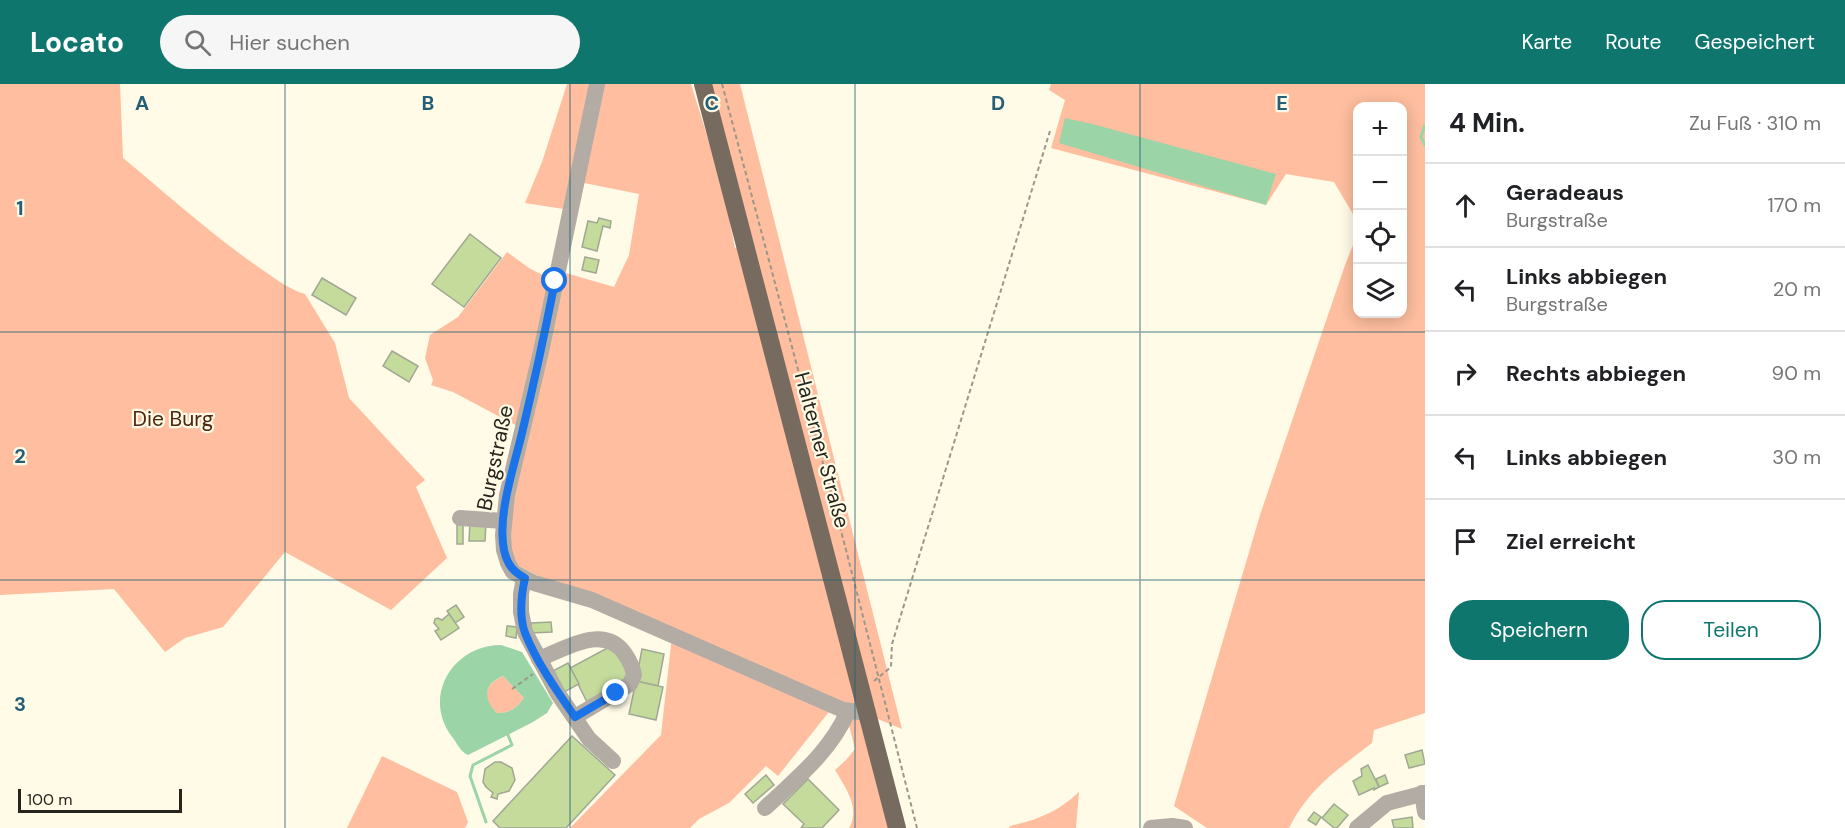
<!DOCTYPE html>
<html lang="de">
<meta charset="utf-8">
<style>
:root{--surface:#fff;--page:#f6f6f6;--text:#202124;--muted:#757577;--line:#e0e0e0;--accent:#0f766e}
body{margin:0;font-family:"DM Sans",sans-serif;background:var(--page);color:var(--text)}
.controls{position:absolute;right:18px;top:18px;display:grid;overflow:hidden;border-radius:12px;box-shadow:0 3px 15px #0003}
.controls button{width:54px;height:54px;display:grid;place-items:center;padding:0;border:0;border-bottom:2px solid var(--line);background:var(--surface);color:var(--text);font:30px sans-serif}
.scale{position:absolute;left:18px;bottom:15px;width:164px;box-sizing:border-box;padding-left:6px;border:3px solid #26241d;border-top:0;font-size:16px;line-height:21px;white-space:nowrap;color:#26241d;-webkit-text-stroke:4px #fffbe6;paint-order:stroke}
.stop{position:absolute;width:18px;height:18px;margin:-14px;border:4px solid #1a73e8;border-radius:50%;background:#fff}
.stop.end{background:#1a73e8;border-color:#fff;box-shadow:0 2px 6px #0008}
.list{margin:0;padding:0;list-style:none}
h2{display:flex;justify-content:space-between;align-items:center;height:78px;margin:0;padding:0 24px;font-size:26px}
h2 small{font-size:20px;font-weight:400;color:var(--muted)}
.list li{display:grid;grid-template-columns:39px 1fr auto;gap:18px;align-items:center;box-sizing:border-box;height:84px;padding:0 24px;border-top:2px solid var(--line)}
.list b{display:block;font-size:22px;white-space:nowrap}
.list p{margin:0;font-size:20px;white-space:nowrap;color:var(--muted)}
.list em{font-size:20px;font-style:normal;color:var(--muted)}
.actions{display:flex;gap:12px;padding:18px 24px}
.actions a{flex:1;padding:14px 0;border:2px solid var(--accent);border-radius:24px;text-align:center;font-size:21px;color:var(--accent)}
.actions .main{background:var(--accent);color:#fff}
.icon{flex:none;width:33px;height:33px;fill:none;stroke:currentColor;stroke-width:2;stroke-linecap:round;stroke-linejoin:round}
.map{position:relative;flex:none;width:1425px;height:744px;overflow:hidden}
header{display:flex;align-items:center;gap:36px;box-sizing:border-box;height:84px;padding:0 30px;background:var(--accent);color:#fff}
header strong{font-size:28px}
nav{display:flex;gap:33px;margin-inline-start:auto;font-size:21px}
.search{width:420px;height:54px;background:var(--page);display:flex;align-items:center;gap:15px;box-sizing:border-box;padding:0 21px;border-radius:33px;color:var(--muted);font-size:22px}
main{display:flex}
aside{flex:1;background:var(--surface)}
.map>svg:first-child{display:block}
</style>
<header>
<strong>Locato</strong>
<div class="search"><svg class="icon" aria-label="search" viewBox="0 0 24 24"><circle cx="10" cy="10" r="6"/><path d="M15 15l6 6"/></svg>Hier suchen</div>
<nav><a>Karte</a><a>Route</a><a>Gespeichert</a></nav>
</header>
<main>
<div class="map">
<svg width="1425" height="744" viewBox="0 0 1425 744">
<rect width="100%" height="100%" fill="#fffbe6"/>
<g fill="#febe9f">
<path d="M0,0h120l3,74c46,38 91,79 141,113 12,8 26,19 41,23l30,49 14,55 76,82 -9,7 31,71 -56,52 -106,-58 -62,75 -38,11 -20,14 -51,-63 -114,6z"/>
<polygon points="567,0 596,0 570,126 525,119 542,78"/>
<polygon points="599,0 691,0 722,100 735,164 752,161 712,0 740,0 902,645 563,505 509,477 505,450 559,187 614,203 629,171 639,110 579,98"/>
<path d="M1051,0h374v629l-51,17 -2,13c-35,27 -62,44 -83,85h-82l-33,-22 86,-291 85,-250 12,-30 1,79h44v-208h-44l-1,115 -23,-39 -48,-8 -20,31 -215,-57 14,-48 -16,-10z"/>
<polygon points="507,168 529,184 554,197 521,344 453,308 431,301 433,296 425,274 430,251 458,233"/>
<polygon points="672,552 832,624 778,692 766,682 729,719 699,735 690,744 570,744 661,651"/>
<path d="M503,592l21,22c-8,10 -13,15 -27,15 -15,-14 -14,-28 6,-37z"/>
<path d="M851,632l17,8 21,104h-40c12,-20 -4,-41 -14,-58l11,-10 9,-11 -6,-24z"/>
<polygon points="382,672 457,708 468,738 465,744 347,744"/>
<path d="M1079,708l-3,36h-67l1,-2c27,-6 48,-14 69,-34z"/>
</g>
<g fill="#9bd4a6" fill-rule="evenodd">
<polygon points="1065,34 1096,41 1276,90 1266,121 1059,59"/>
<path d="M501,561l21,7 31,51 -6,10 -14,9 -65,33c-7,-3 -10,-10 -15,-17 -32,-40 -1,-93 48,-93zM503,592l21,22c-8,10 -13,15 -27,15 -14,-14 -14,-29 6,-37z"/>
</g>
<g fill="none" stroke-linecap="round" stroke-linejoin="round">
<g stroke="#9bd4a6" stroke-width="3">
<polyline points="1425,41 1421,53 1425,61"/>
<polyline points="486,738 470,692 473,681 512,661 508,651"/>
</g>
</g>
<g fill="#c4db9c" stroke="#a0a895" stroke-width="1.5">
<polygon points="599,134 611,137 610,144 603,142 597,167 582,163 588,137 597,139"/>
<polygon points="470,150 501,174 464,223 432,200"/>
<polygon points="585,173 599,176 596,189 582,186"/>
<polygon points="322,194 356,214 346,231 312,211"/>
<polygon points="392,267 418,282 409,298 383,282"/>
<polygon points="470,438 486,439 485,457 469,457"/>
<rect x="457" y="440" width="6" height="20"/>
<polygon points="456,521 464,533 455,539 447,527"/>
<polygon points="449,530 459,544 441,556 435,547 439,545 434,539 435,535 438,534 442,536"/>
<polygon points="551,538 552,548 531,549 531,539"/>
<polygon points="507,542 517,543 516,554 506,552"/>
<polygon points="613,561 631,594 587,618 570,584"/>
<polygon points="642,565 664,570 658,602 636,597"/>
<polygon points="568,579 579,600 562,609 551,588"/>
<polygon points="636,597 663,603 656,636 629,630"/>
<polygon points="572,652 615,691 566,744 500,744 493,737"/>
<polygon points="1422,666 1425,680 1409,684 1405,671"/>
<polygon points="495,678 501,678 512,684 515,696 509,707 498,710 497,715 491,713 493,709 486,703 483,698 485,685"/>
<polygon points="1368,681 1379,703 1374,706 1374,704 1359,711 1353,697 1362,692 1361,685"/>
<polygon points="766,691 774,701 753,719 745,710"/>
<polygon points="1385,691 1388,699 1379,703 1376,695"/>
<polygon points="808,695 839,726 822,744 801,744 804,740 783,720"/>
<polygon points="1334,720 1348,731 1337,744 1334,744 1322,734"/>
<polygon points="1314,728 1321,733 1316,741 1308,736"/>
<polygon points="1412,733 1413,744 1394,744 1392,736"/>
</g>
<g fill="none" stroke-linecap="round" stroke-linejoin="round">
<g stroke="#9b9889" stroke-width="2" stroke-dasharray="4.5 3" stroke-linecap="butt">
<polyline points="722,0 845,462 917,744"/>
<polyline points="874,597 891,583 892,560 1050,47"/>
<polyline points="512,605 533,590"/>
</g>
<g stroke="#b2aca4" stroke-width="16">
<polyline points="597,0 542,263 507,411 503,451 504,466 508,479 513,488 534,499 592,516 843,626 868,629"/>
<polyline points="460,434 504,437"/>
<polyline points="524,494 521,510 521,528 525,548 558,610 589,655 613,677"/>
<path d="M539,575c26,-10 65,-36 86,-5 4,6 8,14 9,21l-4,9 -55,33"/>
<polyline points="1422,709 1425,728"/>
<path d="M765,724c31,-29 66,-57 83,-97"/>
<polyline points="1151,744 1172,742 1185,744"/>
<polyline points="1357,744 1387,719 1425,709"/>
</g>
<polyline stroke="#766b5e" stroke-width="18" points="703,0 897,744"/>
</g>
<g fill="none" stroke-linecap="round" stroke-linejoin="round">
<path stroke="#1a73e8" stroke-width="8" d="M555,197c-10,51 -21,102 -33,152 -8,34 -25,82 -18,117 3,14 9,22 21,28 -4,18 -6,38 0,55 12,30 32,58 50,84l41,-24"/>
</g>
<path fill="none" stroke="#235f77" stroke-width="1.5" stroke-opacity="0.55" d="M285,0v744M570,0v744M855,0v744M1140,0v744M0,248h1425M0,496h1425"/>
<g text-anchor="middle" dominant-baseline="central" stroke-width="4.5" stroke-linejoin="round" paint-order="stroke">
<g font-size="21" fill="#4d240d" stroke="#fffbe6">
<text x="173" y="335">Die Burg</text>
</g>
<g font-size="21" fill="#26241d" stroke="#fffbe6">
<text transform="translate(822 366) rotate(75)">Halterner Straße</text>
<text transform="translate(495 374) rotate(-78)">Burgstraße</text>
</g>
</g>
<g font-size="20" text-anchor="middle" font-weight="bold" fill="#235f77" stroke="#fffbe6" stroke-width="4.5" stroke-linejoin="round" paint-order="stroke">
<text x="142" y="26">A</text>
<text x="428" y="26">B</text>
<text x="712" y="26">C</text>
<text x="998" y="26">D</text>
<text x="1282" y="26">E</text>
<text x="20" y="131">1</text>
<text x="20" y="379">2</text>
<text x="20" y="627">3</text>
</g>
</svg>
<div class="controls">
<button>+</button>
<button>−</button>
<button><svg class="icon" aria-label="locate" viewBox="0 0 24 24"><circle cx="12" cy="12" r="6"/><path d="M12 2v4M12 18v4M2 12h4M18 12h4"/></svg></button>
<button><svg class="icon" aria-label="layers" viewBox="0 0 24 24"><path d="M12 4l9 5-9 5-9-5zM3 14l9 5 9-5"/></svg></button>
</div>
<div class="scale">100 m</div>
<div class="stop" style="left:555px;top:197px"></div>
<div class="stop end" style="left:616px;top:609px"></div>
</div>
<aside>
<h2>4 Min.<small>Zu Fuß · 310 m</small></h2>
<ul class="list">
<li><svg class="icon" aria-label="ahead" viewBox="0 0 24 24"><path d="M12 20V5M6 11l6-6 6 6"/></svg><div><b>Geradeaus</b><p>Burgstraße</p></div><em>170 m</em></li>
<li><svg class="icon" aria-label="left" viewBox="0 0 24 24"><path d="M17 20v-9H6M10 6l-5 5 5 5"/></svg><div><b>Links abbiegen</b><p>Burgstraße</p></div><em>20 m</em></li>
<li><svg class="icon" aria-label="right" viewBox="0 0 24 24"><path d="M7 20v-9h11M14 6l5 5-5 5"/></svg><div><b>Rechts abbiegen</b></div><em>90 m</em></li>
<li><svg class="icon" aria-label="left" viewBox="0 0 24 24"><path d="M17 20v-9H6M10 6l-5 5 5 5"/></svg><div><b>Links abbiegen</b></div><em>30 m</em></li>
<li><svg class="icon" aria-label="arrive" viewBox="0 0 24 24"><path d="M6 21V4h12l-3 4 3 4H6"/></svg><div><b>Ziel erreicht</b></div></li>
</ul>
<div class="actions"><a class="main">Speichern</a><a>Teilen</a></div>
</aside>
</main>
